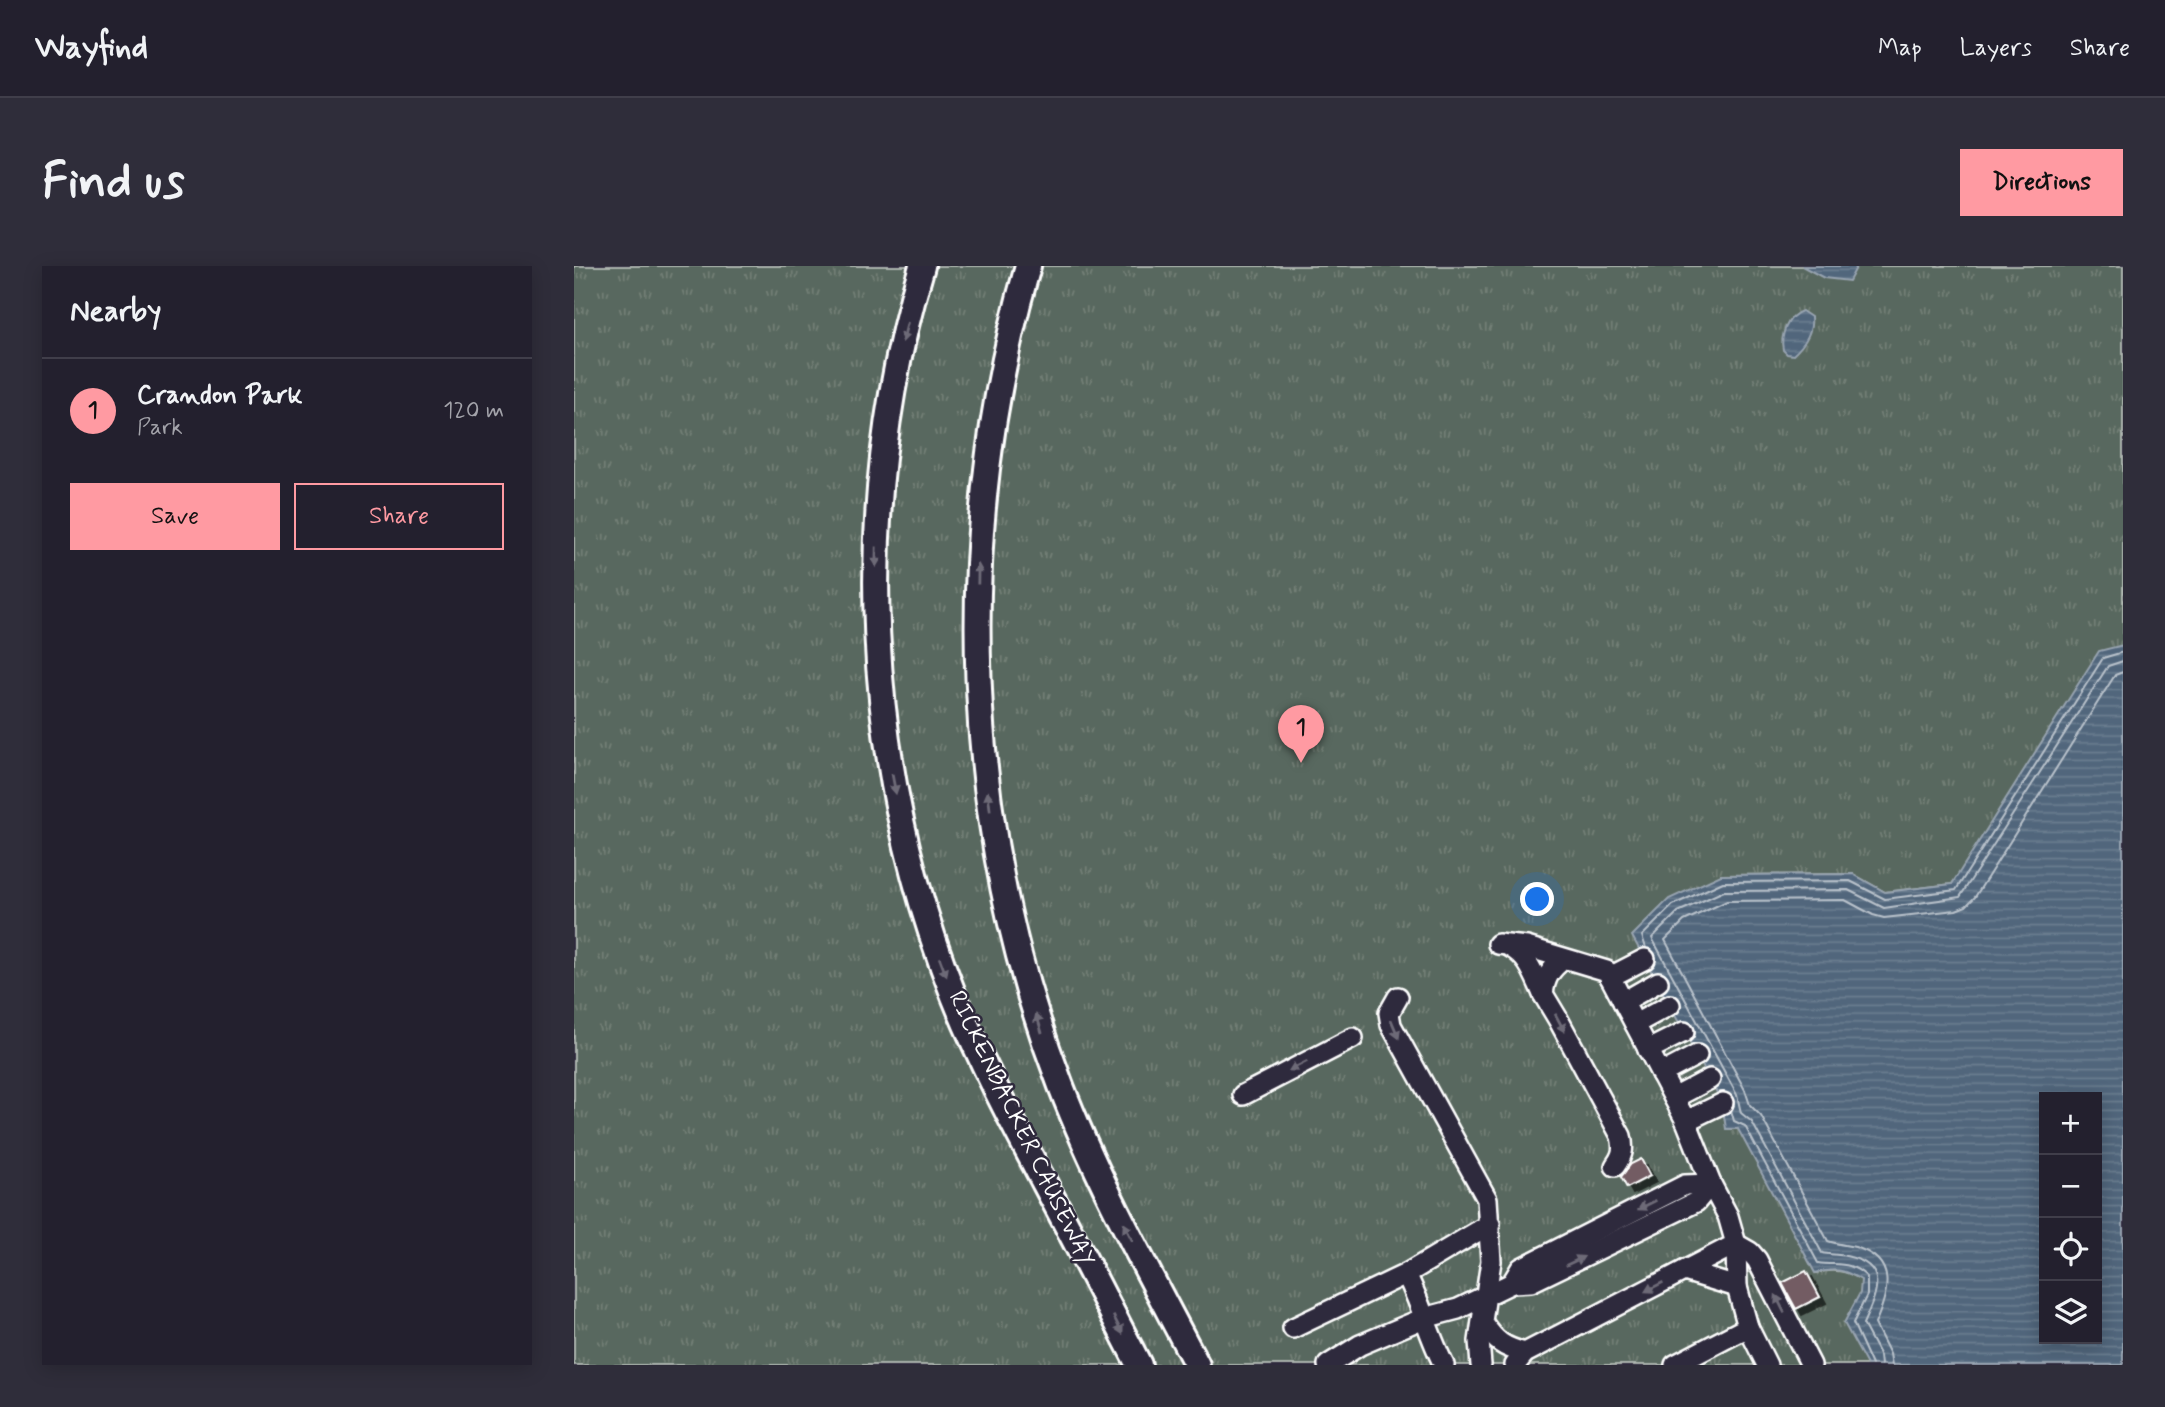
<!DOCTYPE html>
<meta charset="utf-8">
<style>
:root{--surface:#23202e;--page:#2f2d3a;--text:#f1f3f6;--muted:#a3a3aa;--line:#403e4a;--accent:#ff9aa2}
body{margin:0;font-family:Mynerve,sans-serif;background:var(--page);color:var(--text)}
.controls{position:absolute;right:21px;bottom:21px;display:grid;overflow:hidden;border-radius:0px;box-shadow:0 4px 18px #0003}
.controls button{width:63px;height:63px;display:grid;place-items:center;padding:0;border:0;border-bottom:2px solid var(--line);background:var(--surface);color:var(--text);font:35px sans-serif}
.you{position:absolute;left:964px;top:634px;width:24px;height:24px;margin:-18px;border:5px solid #fff;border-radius:50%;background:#1a73e8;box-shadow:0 0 0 10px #1a73e833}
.badge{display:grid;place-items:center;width:46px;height:46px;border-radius:50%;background:var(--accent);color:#111;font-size:23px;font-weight:700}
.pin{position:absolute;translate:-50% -58px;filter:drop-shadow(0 2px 4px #0008)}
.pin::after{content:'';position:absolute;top:37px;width:24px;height:21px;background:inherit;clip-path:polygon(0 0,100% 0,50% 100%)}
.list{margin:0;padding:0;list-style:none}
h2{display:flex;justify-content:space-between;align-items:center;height:91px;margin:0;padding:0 28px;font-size:30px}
h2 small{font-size:23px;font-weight:400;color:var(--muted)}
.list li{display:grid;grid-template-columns:46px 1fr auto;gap:21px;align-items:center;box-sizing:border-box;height:105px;padding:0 28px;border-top:2px solid var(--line)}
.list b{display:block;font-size:26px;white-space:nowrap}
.list p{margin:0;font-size:23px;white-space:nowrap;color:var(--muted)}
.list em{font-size:23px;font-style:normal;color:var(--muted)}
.actions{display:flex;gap:14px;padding:21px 28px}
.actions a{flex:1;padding:16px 0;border:2px solid var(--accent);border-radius:0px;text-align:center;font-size:24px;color:var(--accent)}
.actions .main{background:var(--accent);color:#111}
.icon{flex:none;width:38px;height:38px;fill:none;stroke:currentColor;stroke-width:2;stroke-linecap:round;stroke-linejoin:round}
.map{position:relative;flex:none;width:1549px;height:1099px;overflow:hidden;border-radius:0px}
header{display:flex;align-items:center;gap:42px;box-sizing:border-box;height:98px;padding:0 35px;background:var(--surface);border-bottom:2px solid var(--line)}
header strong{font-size:33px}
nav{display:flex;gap:38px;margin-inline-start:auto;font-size:24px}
.intro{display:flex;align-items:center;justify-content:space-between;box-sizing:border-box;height:168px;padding:0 42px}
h1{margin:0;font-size:49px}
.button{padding:18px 32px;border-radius:0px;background:var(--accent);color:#111;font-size:24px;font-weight:700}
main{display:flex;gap:42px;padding:0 42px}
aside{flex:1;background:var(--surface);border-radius:0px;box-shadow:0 4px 18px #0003}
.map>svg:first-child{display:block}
</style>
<header>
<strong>Wayfind</strong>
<nav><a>Map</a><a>Layers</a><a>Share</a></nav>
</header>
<div class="intro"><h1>Find us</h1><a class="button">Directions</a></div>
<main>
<aside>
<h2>Nearby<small></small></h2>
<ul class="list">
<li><span class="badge">1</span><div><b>Crandon Park</b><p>Park</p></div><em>120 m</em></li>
</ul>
<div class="actions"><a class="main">Save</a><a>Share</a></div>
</aside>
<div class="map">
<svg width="1549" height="1099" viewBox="0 0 1549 1099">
<defs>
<pattern id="park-tufts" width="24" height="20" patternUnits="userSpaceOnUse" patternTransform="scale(1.75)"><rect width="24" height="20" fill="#59685e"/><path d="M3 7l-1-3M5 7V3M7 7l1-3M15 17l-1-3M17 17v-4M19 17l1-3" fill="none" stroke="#727f76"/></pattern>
<pattern id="water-rules" width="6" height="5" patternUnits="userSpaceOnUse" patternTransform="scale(1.75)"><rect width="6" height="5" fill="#51667c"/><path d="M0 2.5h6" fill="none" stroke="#6b7d90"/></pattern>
<filter id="shadow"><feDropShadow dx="6" dy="6" stdDeviation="0" flood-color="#0009"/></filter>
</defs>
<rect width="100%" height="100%" fill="#2f2a3d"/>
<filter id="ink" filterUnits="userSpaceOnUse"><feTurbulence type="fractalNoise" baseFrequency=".0143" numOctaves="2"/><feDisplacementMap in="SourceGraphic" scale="14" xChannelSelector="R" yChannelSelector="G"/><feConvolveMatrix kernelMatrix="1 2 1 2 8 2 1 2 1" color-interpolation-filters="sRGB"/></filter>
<g filter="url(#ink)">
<path fill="url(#park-tufts)" stroke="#acb4ae" stroke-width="2" d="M0,0h1549v380l-171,238 -67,8 -32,-18 -132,1 2,228 4,26h12l77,144c18,-4 29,-3 46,7l5,85h-1293z"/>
<g fill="url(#water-rules)" stroke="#97a3b0" stroke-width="2" fill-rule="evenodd">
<polygon points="1228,0 1283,0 1275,15 1250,12"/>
<path d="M1228,45l9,6c2,15 -7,28 -18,38l-6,-1 -4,-4c-3,-14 4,-34 19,-39z"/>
<path d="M1549,379v720h-256l-23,-42 16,-30 1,-13c-18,-11 -26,-12 -46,-7l-77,-144h-12l-4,-27 -90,-166 37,-37 52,-24 132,-1 32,18 67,-8 147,-233zM1470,831h53v242h-53z"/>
</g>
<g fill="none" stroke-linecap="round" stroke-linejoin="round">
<g stroke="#b9c2cb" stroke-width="2">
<polyline points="1072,682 1068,670 1099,639 1149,616 1276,615 1311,633 1382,624 1529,392 1549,386"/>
<path d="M1157,844l3,11 11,5 73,137c20,3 31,-3 49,14v18l-14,28 19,42"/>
<path d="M1307,1099l-1,-9 -17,-32c12,-27 28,-57 -13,-67 -10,-3 -19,-2 -28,-4l-70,-131 -11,-9 -4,-18 -85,-157 26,-26 46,-21 124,-1 36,18 76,-11 148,-231 15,-5"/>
<path d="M1318,1099l-2,-11 -15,-30c14,-32 23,-64 -20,-77 -9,-2 -19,-3 -27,-6l-67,-125 -11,-11 -5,-15 -80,-150 19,-19 43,-20 118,-1 28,15 11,3 72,-8 10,-4 9,-9 140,-222 8,-3"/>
</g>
</g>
<g fill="#735c63" stroke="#fff" stroke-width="2" filter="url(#shadow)">
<polygon points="1067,893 1076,910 1053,922 1047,911 1057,898"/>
<polygon points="1232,1005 1246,1031 1222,1043 1208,1017"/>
</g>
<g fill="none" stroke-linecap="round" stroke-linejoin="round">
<defs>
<g id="minor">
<polyline points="924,678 953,681 1033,705 1112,855 1137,918 1154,950 1162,978 1163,1021 1174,1061 1193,1099"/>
<path d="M936,681c19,10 24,28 33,47"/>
<path d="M990,693c-14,10 -19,19 -21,35l15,25 63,117c3,13 2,19 -6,30"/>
<polyline points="1036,711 1071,693"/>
<polyline points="824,731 815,747 817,759 913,933 917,995 905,1075 907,1099"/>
<polyline points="1049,736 1084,716"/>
<polyline points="1061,758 1096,739"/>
<polyline points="1074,784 1110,766"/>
<polyline points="1087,808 1123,789"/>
<polyline points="669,829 779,772"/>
<polyline points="1100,832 1136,813"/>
<polyline points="1112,855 1149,837"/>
<polyline points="1110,1005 1163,1021"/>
<path d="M832,1008c15,29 23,62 38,91"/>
<polyline points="938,1017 947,1002 1111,919 1137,918"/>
<path d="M909,1057c13,19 20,24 42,30"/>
<polyline points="719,1062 832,1008 916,958"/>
<polyline points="754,1099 786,1079 850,1052 884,1043 938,1017 957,1016 1122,936 1137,918"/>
<polyline points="941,1099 951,1087 1162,978 1176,986 1183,994 1237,1099"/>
<polyline points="1101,1099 1174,1061"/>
</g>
<g id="major">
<path d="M348,0c-71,238 -59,499 32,730 26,65 59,127 91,188 32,60 63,121 94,181"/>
<path d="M454,0c-76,266 -67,560 33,820 37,96 88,187 136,279"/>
</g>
</defs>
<use href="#minor" stroke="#fff" stroke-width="24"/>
<use href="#major" stroke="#fff" stroke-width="30"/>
<use href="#minor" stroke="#2f2a3d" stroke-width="19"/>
<use href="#major" stroke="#2f2a3d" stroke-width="24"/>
</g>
<defs><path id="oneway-solid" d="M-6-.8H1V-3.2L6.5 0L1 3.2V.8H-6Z" transform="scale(1.75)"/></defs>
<g fill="#6d6a77">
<use href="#oneway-solid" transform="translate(331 66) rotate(104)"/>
<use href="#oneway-solid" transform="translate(302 291) rotate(91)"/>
<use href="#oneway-solid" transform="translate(404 308) rotate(-89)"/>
<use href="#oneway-solid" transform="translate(320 518) rotate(79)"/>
<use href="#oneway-solid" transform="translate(415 535) rotate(-97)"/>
<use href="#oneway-solid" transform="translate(369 701) rotate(69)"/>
<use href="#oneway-solid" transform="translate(465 757) rotate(-107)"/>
<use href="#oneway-solid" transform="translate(986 757) rotate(62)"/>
<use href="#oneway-solid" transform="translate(821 763) rotate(67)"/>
<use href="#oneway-solid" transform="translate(724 800) rotate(153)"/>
<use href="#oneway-solid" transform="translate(1073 939) rotate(153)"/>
<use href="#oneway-solid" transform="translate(554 966) rotate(-117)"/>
<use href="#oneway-solid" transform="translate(1001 995) rotate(-26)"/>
<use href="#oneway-solid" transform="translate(1080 1021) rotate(153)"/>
<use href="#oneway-solid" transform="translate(1206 1038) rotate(-117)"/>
<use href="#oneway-solid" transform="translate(544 1059) rotate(63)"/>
</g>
</g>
<g text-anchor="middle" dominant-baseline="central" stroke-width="5" stroke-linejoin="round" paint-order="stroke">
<g font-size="24" fill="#fff" stroke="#2f2a3d">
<text transform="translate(447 863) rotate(64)">RICKENBACKER CAUSEWAY</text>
</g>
</g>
</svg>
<div class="controls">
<button>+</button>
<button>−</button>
<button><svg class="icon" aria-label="locate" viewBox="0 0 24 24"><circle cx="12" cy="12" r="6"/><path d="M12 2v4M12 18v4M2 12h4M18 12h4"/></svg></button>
<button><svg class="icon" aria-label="layers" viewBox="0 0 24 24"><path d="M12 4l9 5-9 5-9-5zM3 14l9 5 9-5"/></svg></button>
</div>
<div class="you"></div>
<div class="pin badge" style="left:727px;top:497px">1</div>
</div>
</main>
